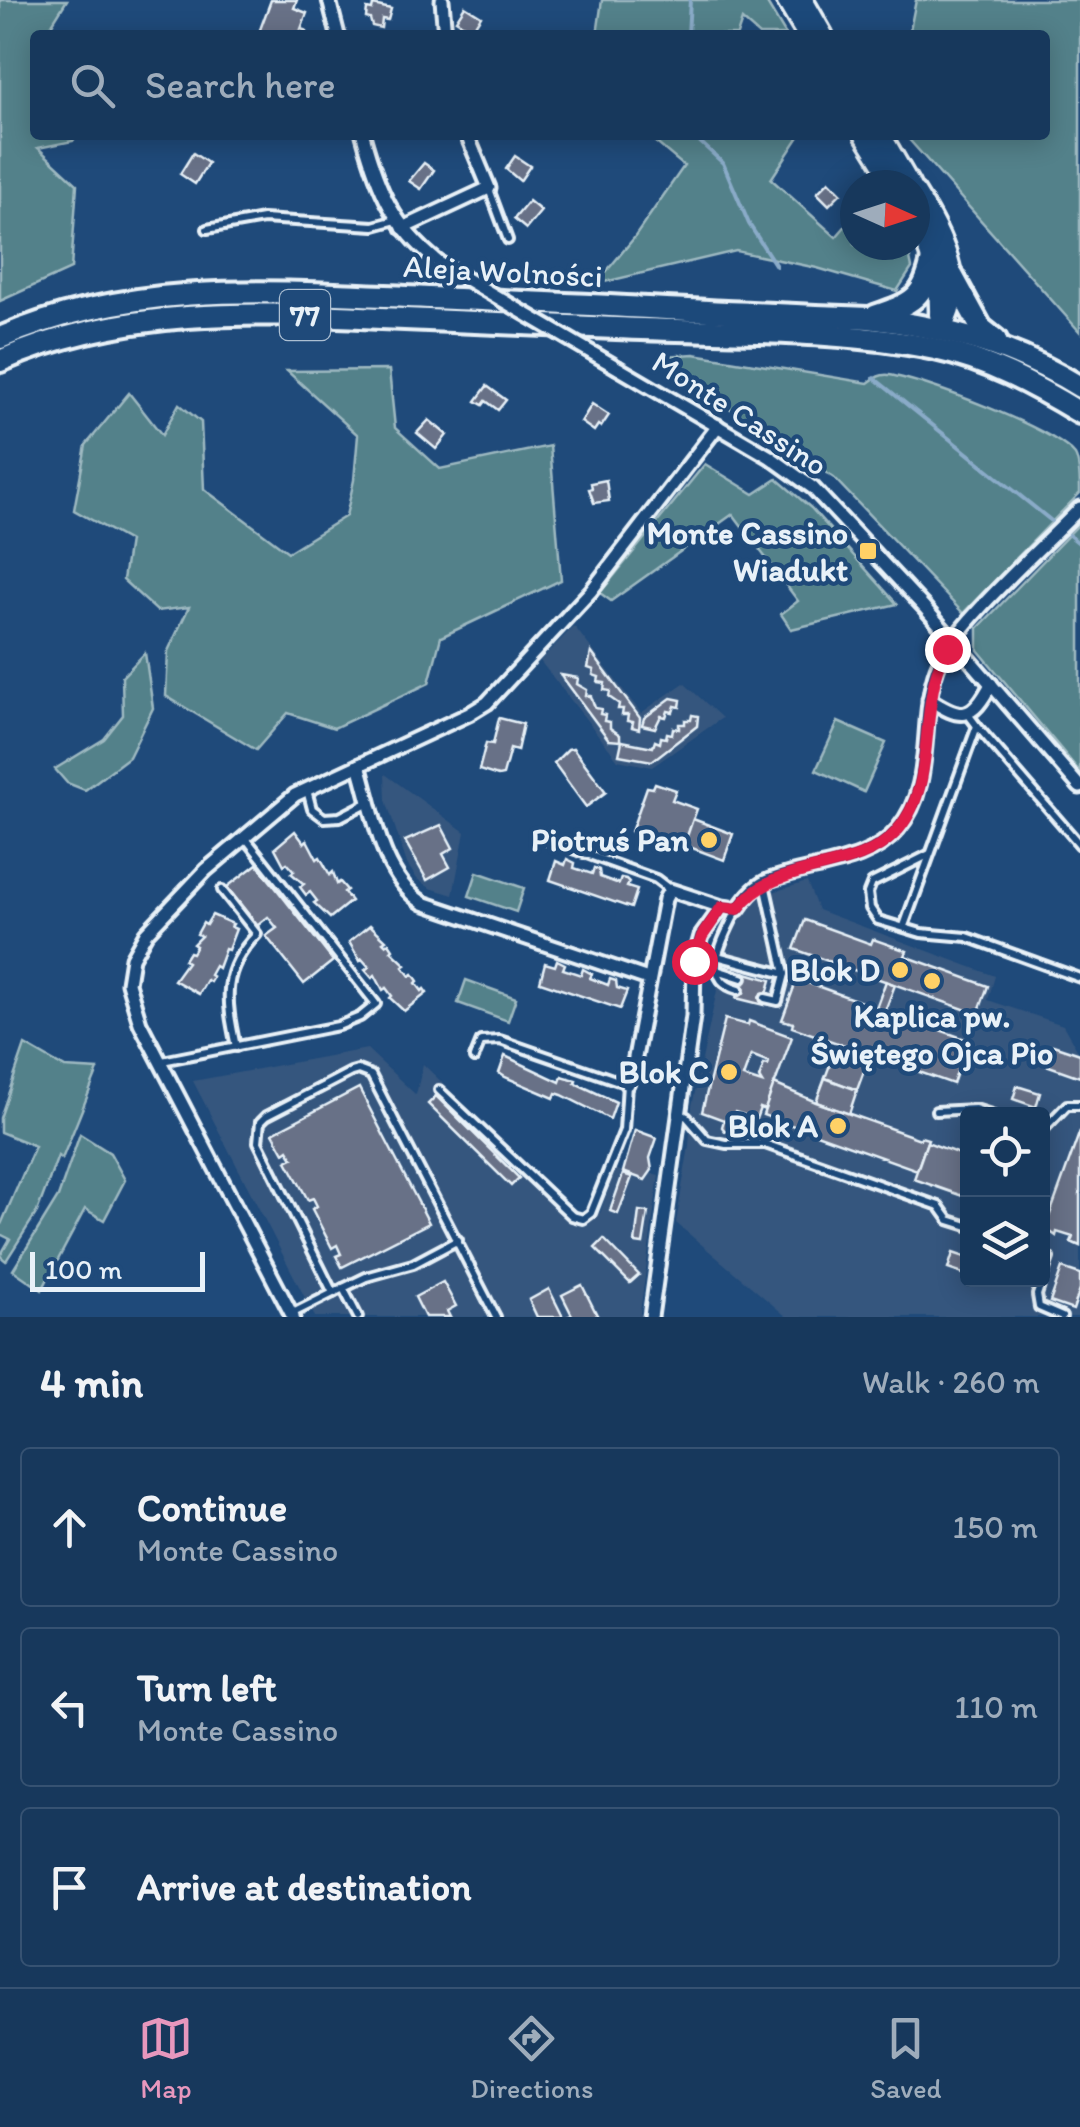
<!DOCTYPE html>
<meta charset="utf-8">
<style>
:root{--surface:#17385c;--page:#244365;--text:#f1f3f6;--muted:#9eacbb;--line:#365272;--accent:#e797bd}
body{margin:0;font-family:Itim,sans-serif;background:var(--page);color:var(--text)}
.controls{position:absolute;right:30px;bottom:30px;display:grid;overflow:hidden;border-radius:10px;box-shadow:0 5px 25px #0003}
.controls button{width:90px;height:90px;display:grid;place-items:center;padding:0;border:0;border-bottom:2px solid var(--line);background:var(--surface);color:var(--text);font:50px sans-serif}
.compass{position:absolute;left:840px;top:170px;width:90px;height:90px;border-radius:50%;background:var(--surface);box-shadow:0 5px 25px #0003;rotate:93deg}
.scale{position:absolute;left:30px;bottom:25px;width:175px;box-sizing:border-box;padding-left:10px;border:5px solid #e8f1f8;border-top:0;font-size:28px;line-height:35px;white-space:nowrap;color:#e8f1f8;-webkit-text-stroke:8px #1f4a7a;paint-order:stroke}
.stop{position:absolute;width:30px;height:30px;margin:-22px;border:8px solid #e11d48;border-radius:50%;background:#fff}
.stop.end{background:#e11d48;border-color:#fff;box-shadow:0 2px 10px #0008}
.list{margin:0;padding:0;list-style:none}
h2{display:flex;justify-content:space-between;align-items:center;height:130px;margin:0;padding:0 40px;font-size:42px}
h2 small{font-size:32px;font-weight:400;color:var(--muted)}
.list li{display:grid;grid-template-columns:65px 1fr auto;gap:30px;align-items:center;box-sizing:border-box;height:160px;margin:0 20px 20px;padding:0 20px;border:2px solid var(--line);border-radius:10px}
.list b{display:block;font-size:38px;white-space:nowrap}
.list p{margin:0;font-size:32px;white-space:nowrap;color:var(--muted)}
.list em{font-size:32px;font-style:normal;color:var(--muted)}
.icon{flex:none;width:55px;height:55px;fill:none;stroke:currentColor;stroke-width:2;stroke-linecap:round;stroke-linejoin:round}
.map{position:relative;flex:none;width:1080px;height:1317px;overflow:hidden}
.search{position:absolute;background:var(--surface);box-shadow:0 5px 25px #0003;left:30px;right:30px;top:30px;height:110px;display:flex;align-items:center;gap:25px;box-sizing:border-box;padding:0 35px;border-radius:10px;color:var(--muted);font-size:38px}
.sheet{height:670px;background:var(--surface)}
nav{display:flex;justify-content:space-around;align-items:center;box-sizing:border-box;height:140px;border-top:2px solid var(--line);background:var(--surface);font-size:28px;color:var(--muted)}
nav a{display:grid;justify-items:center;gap:5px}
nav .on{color:var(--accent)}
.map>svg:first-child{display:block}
</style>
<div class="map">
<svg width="1080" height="1317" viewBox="0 0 1080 1317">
<rect width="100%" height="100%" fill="#1f4a7a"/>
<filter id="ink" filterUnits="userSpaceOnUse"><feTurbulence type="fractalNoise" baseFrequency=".01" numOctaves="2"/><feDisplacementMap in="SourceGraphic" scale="20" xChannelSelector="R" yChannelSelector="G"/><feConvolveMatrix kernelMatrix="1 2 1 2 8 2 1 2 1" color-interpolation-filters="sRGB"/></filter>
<g filter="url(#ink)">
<g fill="#35567e" fill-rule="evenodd">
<polygon points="574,626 641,713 684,683 722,718 652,767 618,760 540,661"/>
<polygon points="385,774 465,832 453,895 430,888 417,879 407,864 386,800"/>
<path d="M807,882l11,28 177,66 -7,24 75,25 17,30v262h-293l-111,-94 13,-77 3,-40 35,-162 25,-46zM968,1114h74v166h-74z"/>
<polygon points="367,1049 416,1095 423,1064 577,1214 584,1215 588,1204 600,1213 615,1169 645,1180 651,1173 659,1175 640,1313 643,1317 315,1317 193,1081"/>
</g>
<g fill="#53818a" stroke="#9eb9c1" stroke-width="2.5">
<polygon points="0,0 67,0 45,35 35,35 35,135 77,135 73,141 38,148 77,184 71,269 0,301"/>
<polygon points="602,0 765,0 786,35 759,35 742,20 737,35 597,35"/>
<polygon points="916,0 1080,0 1080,332 905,135 1045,135 1045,35 909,35"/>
<polygon points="647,135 800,135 771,179 836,237 855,215 855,245 907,245 912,268 897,291 817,268 736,251 596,284 634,238 684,166"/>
<path d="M694,354l174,29c7,-5 12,-9 21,-8 36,5 165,54 186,80 5,9 5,27 5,38l-117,120 -129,-135 -172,-115 4,-7z"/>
<polygon points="389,370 395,428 440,469 550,446 561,580 441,637 429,683 334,728 288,713 256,750 166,696 168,651 189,607 157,611 123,580 129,541 74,510 86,445 129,393 162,435 179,404 201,422 204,489 288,552 346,516 354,480 358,435 287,371"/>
<polygon points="705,464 754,494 777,479 811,508 897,604 791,629 781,614 798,601 733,514 611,601 600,593"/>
<polygon points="1080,523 1080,772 983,656 978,650 978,628"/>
<polygon points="145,653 153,708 129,757 85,790 67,783 55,769 104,739 123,715 122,677"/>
<polygon points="838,722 886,743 864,792 816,770"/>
<polygon points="477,872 524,888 516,912 469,896"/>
<polygon points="466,980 516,998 508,1021 458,1003"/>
<polygon points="25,1045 65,1068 98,1070 62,1159 58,1156 37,1212 6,1261 0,1256 10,1239 0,1234 0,1227 35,1146 0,1132 0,1118"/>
<polygon points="80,1134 110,1153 125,1180 104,1220 85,1209 42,1290 13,1270 58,1197"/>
</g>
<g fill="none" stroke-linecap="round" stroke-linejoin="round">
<g stroke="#8aabc8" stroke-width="4">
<polyline points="688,35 690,0"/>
<polyline points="697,135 699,141 723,163 749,224 776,266"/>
<polyline points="874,378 1080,544"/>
</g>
</g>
<g fill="#677187" stroke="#e8f1f8" stroke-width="2.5" fill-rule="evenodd">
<polygon points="271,0 297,0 294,8 307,13 301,29 307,31 305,35 258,35"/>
<polygon points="373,5 391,9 388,20 382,19 381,28 372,26 370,19 366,18 367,9 372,10"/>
<polygon points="465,6 481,16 472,30 456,20"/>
<polygon points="193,153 208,163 195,184 180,174"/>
<polygon points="515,156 530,166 520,181 506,169"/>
<polygon points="424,163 434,170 421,189 409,181"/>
<polygon points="829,181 841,193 829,205 817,193"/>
<polygon points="529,201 541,211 526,229 514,219"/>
<polygon points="487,386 506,400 498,410 486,401 483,405 476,401"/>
<polygon points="592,404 609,415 601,427 598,425 594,431 581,422"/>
<polygon points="429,420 447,435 436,449 417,433"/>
<polygon points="606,480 609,501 594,503 589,489 592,488 591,483"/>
<polygon points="591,652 640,718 639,729 632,727 633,722 627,721 628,715 622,715 623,709 618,709 619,704 609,697 610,691 604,690 605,683 598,682 599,677 593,675 594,670 588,668"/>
<polygon points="561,675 578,678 577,684 587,690 586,696 591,696 595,708 601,709 600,714 605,715 604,721 610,722 610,728 620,735 620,741 609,740"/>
<polygon points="671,698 681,700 680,707 675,706 673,712 668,711 666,717 661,716 655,728 642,725 644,718"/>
<polygon points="692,715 698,716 697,726 652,761 619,755 622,741 653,747 655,741 660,743 661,737 666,738 667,733 672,734 673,728 679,729 679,724 685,724 685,720 691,720"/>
<polygon points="499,718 523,724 517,751 510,749 503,775 498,776 479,770 486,743 493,744"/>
<polygon points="573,748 606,792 586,807 554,763 568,749"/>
<polygon points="655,783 676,790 672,800 697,809 684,845 653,834 651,839 631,832 647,787 653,788"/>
<polygon points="693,819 733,834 724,860 684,845"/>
<polygon points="441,825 453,848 443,854 450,867 427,880 405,841"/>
<polygon points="295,831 304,843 307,840 317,859 320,857 330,875 333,872 337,884 340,882 347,890 344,892 351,901 330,918 314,903 317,901 310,892 306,895 300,887 304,884 291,873 294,871 287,863 284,865 275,848"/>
<polygon points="567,859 575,863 574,868 592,874 594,868 599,870 600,877 619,884 621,878 626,879 629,882 627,887 637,890 631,908 550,880 556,861 565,865"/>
<polygon points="257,864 333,961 304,984 266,936 277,928 268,917 257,926 227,887"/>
<polygon points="212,915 233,924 231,927 236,929 228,950 225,949 218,968 215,966 210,975 213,977 210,982 207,980 199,994 174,980 187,962 184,960 189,952 192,953 196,946 193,944 201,936 197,934 203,923 206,925"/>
<polygon points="805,920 871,944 873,939 907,951 905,956 988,986 978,1014 794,949"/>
<polygon points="370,925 386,940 383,942 386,945 389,943 393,949 391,951 406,965 403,967 410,976 413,974 418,981 416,983 422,991 424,989 427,993 404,1011 390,998 392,996 386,988 383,990 375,975 372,978 365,970 369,967 362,959 360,961 349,942"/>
<polygon points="557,960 565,964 563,969 581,975 583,969 592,974 590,978 608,985 610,979 616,981 617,988 627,991 620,1009 540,982 545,963 555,966"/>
<polygon points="743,972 771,980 764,1005 736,998"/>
<polygon points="797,979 968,1040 953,1084 792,1027 793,1023 782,1020"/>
<polygon points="886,981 895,985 885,1011 876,1008"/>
<path d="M725,1019l23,6 1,-4 43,16 -27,73 -5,-2 -4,11 -21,-7 -6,17 -4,2 -3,-4 2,-7 -22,-8zM751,1055l18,7 -1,3 -4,-1 -5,14 3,5 -19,-6z"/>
<polygon points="838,1043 870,1055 857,1090 825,1078"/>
<polygon points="1053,1045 1080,1054 1080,1077 1046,1065"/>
<polygon points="505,1056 560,1082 562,1076 576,1080 575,1083 616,1102 610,1119 562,1095 556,1093 554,1098 505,1077 499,1073"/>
<polygon points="825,1078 857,1090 849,1114 816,1102"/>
<polygon points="774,1084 816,1102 920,1139 921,1137 928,1139 917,1170 763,1115"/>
<polygon points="1017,1086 1040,1093 1036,1107 1013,1099"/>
<polygon points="359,1088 429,1223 342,1267 336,1256 341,1254 337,1245 332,1248 312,1209 317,1206 313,1198 308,1200 287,1161 293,1158 288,1150 284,1153 273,1133"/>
<polygon points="436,1096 519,1178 511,1186 428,1104"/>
<polygon points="635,1130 657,1138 650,1158 652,1170 645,1180 623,1172"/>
<polygon points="1080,1131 1080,1246 1071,1242 1073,1237 1057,1232 1056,1236 1045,1228"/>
<polygon points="968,1140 968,1198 914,1179 927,1142 962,1155"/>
<polygon points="623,1174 632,1177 618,1214 610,1211"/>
<polygon points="639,1211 648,1212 643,1244 635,1243"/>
<polygon points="604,1239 639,1275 630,1283 595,1248"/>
<polygon points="953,1253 968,1258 966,1275 948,1269"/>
<polygon points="1062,1268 1080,1274 1080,1289 1073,1310 1050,1302"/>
<polygon points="443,1282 456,1306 447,1311 450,1317 425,1317 415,1297"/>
<polygon points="582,1285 598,1317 567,1317 572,1315 562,1295"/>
<polygon points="549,1289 563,1317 537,1317 529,1300"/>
</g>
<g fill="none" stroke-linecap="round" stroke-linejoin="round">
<defs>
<g id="lane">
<polyline points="489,189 508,240"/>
<polyline points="207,229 263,219 374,226 396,220"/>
<polyline points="977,726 1080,845"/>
<polyline points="307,790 312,809 324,818 340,817 369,802"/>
<polyline points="539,837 656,879 669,889"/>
<polyline points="930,854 872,883 868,893 870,908 878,920 921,933 967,937 1080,978"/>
<path d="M222,890l35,44c-36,37 -31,65 -21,113"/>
<path d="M737,910c-12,26 -40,69 2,80"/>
<polyline points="904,926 977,726 968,714"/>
<polyline points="717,956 785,974"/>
<polyline points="717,970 742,978"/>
<polyline points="765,998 778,1001 785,974 765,884"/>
<polyline points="162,1061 338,1026 360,1017 376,1004 244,836"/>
<polyline points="439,1090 572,1216 583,1219 591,1213 624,1130 627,1084 500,1040 481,1041 474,1058"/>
<polyline points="936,1111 975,1109 991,1114"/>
<polyline points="679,1113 687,1117 707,1140 726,1144 765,1144 939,1206 949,1220 968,1226"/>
<polyline points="1042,1131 1067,1105 1080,1105"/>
<polyline points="458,1240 413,1264 366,1277 333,1293 258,1142 260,1122 266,1116 351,1072 358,1070 371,1075 496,1317"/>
<polyline points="1042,1255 1049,1258 1042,1278"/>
<polyline points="1042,1280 1037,1295 1039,1307 1062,1317"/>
<polyline points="343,1288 358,1317"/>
<polyline points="293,1313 333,1293"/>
</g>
<g id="street">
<polyline points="329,0 338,35"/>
<polyline points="442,0 445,35"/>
<path d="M363,135c15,55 30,91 76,128"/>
<polyline points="403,228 489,188 467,135"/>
<polyline points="618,368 770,457 813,488 924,607 1080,787"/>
<path d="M929,699c32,21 43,22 62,-15"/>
<path d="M359,765c14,45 22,111 64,138l225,76"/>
<polyline points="627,1084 633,1068 665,899 670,890 722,907"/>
<polyline points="293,1317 140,1023 128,983 132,958 146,933 206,870 295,795 469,714 487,703 591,591 718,426"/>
<path d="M651,1317l42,-301 1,-55 7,-25 21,-29 16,2c7,-10 15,-21 27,-27 42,-18 102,-15 133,-53 38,-45 20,-109 39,-161 16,-43 108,-123 143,-160"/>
</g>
<g id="secondary">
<polyline points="786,0 807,35"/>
<polyline points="803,0 823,35"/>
<polyline points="865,135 896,185"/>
<polyline points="881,135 910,185"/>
<path d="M915,192c24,38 55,93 26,137"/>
<path d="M915,219c15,32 25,60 24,96"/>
</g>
<g id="highway">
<polyline points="952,275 981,328 996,340"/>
<path d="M875,316c37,-13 49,-17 57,-57"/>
<path d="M0,338c136,-60 283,-46 428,-40 147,5 293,15 440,20 77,9 146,28 212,69"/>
<path d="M0,361c121,-54 251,-49 381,-43 78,3 157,7 235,10 101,5 221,0 319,21 52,11 99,36 145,64"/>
</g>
</defs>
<use href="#lane" stroke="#e8f1f8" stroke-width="14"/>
<use href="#street" stroke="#e8f1f8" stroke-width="19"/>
<use href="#secondary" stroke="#e8f1f8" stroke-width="25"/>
<use href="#highway" stroke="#e8f1f8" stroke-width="28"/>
<use href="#lane" stroke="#1f4a7a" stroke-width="6"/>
<use href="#street" stroke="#1f4a7a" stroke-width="11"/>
<use href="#secondary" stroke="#1f4a7a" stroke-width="18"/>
<use href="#highway" stroke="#1f4a7a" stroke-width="20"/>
<defs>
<polyline id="street-bridge" points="439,263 618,368"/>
</defs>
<use href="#street-bridge" stroke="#e8f1f8" stroke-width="19" stroke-linecap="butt"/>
<use href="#street-bridge" stroke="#1f4a7a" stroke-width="11"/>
</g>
</g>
<g fill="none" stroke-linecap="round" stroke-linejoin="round" filter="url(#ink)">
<path stroke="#e11d48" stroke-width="12" d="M694,961l8,-25 20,-29 16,2c38,-52 116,-32 157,-76 46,-49 20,-128 52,-184"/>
</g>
<g fill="#ffd166" stroke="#1f4a7a" stroke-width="4">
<rect x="858" y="541" width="20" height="20" rx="5"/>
<circle cx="709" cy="840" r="10"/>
<circle cx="900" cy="970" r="10"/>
<circle cx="932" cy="981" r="10"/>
<circle cx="729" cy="1072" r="10"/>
<circle cx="838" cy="1126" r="10"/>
</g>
<g text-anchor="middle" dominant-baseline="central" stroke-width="9" stroke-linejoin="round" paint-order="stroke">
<rect fill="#1f4a7a" stroke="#acbfd2" stroke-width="2.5" x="280" y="290" width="50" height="50" rx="8"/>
<g font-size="30" font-weight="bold" fill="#e8f1f8">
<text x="305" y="315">77</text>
</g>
<g font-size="32" fill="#e8f1f8" stroke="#1f4a7a">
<text transform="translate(503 271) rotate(3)">Aleja Wolności</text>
<text transform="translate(740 413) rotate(33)">Monte Cassino</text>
</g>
<g font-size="32" font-weight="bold" fill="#e8f1f8" stroke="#1f4a7a" text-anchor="end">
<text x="848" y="533">Monte Cassino<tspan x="848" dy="37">Wiadukt</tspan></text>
<text x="689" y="840">Piotruś Pan</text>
<text x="880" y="970">Blok D</text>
<text x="932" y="1016" text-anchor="middle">Kaplica pw.<tspan x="932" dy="37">Świętego Ojca Pio</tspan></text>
<text x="709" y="1072">Blok C</text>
<text x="818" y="1126">Blok A</text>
</g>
</g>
</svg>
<div class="controls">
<button><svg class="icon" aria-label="locate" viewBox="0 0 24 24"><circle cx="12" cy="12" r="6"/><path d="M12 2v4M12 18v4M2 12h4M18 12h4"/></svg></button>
<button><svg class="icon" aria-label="layers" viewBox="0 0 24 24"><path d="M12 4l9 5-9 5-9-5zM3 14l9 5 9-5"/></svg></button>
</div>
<svg class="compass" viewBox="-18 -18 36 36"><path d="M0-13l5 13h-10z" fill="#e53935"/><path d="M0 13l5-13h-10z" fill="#9eacbb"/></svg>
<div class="scale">100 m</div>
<div class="stop" style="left:694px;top:961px"></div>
<div class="stop end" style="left:947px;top:649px"></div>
<div class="search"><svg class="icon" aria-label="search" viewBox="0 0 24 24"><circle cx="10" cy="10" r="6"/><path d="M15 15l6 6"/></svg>Search here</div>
</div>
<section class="sheet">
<h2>4 min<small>Walk · 260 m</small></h2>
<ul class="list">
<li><svg class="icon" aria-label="ahead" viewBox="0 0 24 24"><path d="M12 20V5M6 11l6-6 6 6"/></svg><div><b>Continue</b><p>Monte Cassino</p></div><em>150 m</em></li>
<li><svg class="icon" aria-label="left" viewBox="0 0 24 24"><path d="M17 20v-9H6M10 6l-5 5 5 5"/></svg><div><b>Turn left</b><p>Monte Cassino</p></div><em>110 m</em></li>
<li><svg class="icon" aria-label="arrive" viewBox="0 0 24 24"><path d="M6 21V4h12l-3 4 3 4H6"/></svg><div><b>Arrive at destination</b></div></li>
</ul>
</section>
<nav>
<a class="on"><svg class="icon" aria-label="map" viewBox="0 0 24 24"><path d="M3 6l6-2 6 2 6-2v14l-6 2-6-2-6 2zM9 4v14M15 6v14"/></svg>Map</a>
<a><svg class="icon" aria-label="directions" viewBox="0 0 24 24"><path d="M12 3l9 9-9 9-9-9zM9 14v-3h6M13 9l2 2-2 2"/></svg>Directions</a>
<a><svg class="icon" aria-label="saved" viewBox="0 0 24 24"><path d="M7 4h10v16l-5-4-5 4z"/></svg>Saved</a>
</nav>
